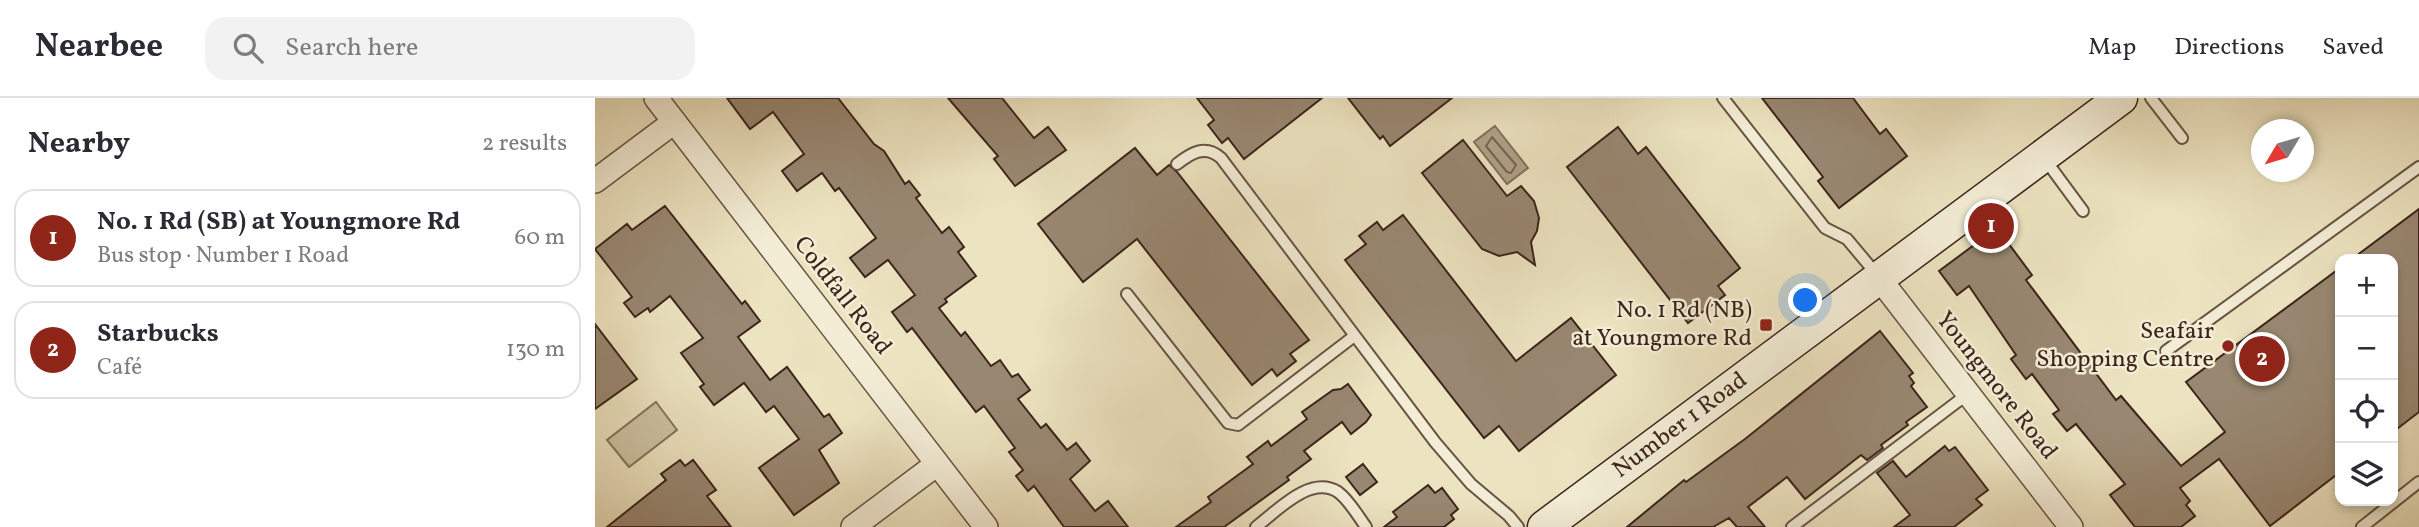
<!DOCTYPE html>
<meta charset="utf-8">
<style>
:root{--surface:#fff;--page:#f2f2f3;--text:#2b2b33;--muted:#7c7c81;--line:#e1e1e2;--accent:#8f2418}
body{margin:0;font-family:Vollkorn,serif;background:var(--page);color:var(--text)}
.controls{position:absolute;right:21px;bottom:21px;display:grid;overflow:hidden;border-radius:14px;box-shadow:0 4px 10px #0003}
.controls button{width:63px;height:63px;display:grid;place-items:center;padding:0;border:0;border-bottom:2px solid var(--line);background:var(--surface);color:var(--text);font:35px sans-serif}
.compass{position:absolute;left:1656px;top:21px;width:63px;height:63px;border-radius:50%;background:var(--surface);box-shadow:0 4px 10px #0003;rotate:232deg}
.you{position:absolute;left:1211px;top:203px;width:24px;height:24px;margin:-18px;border:5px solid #fff;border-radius:50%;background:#1a73e8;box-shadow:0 0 0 10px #1a73e833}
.badge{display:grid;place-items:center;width:46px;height:46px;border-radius:50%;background:var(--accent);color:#fff;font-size:23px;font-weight:700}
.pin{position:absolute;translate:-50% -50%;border:4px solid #fff;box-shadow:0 2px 7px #0006}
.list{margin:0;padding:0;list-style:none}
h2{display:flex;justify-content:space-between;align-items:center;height:91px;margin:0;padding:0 28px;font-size:30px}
h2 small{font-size:23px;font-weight:400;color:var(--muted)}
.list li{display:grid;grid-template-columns:46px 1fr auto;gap:21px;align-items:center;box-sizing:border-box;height:98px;margin:0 14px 14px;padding:0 14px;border:2px solid var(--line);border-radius:21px}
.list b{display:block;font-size:26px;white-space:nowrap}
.list p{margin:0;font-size:23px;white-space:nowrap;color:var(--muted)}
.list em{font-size:23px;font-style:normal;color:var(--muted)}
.icon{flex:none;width:38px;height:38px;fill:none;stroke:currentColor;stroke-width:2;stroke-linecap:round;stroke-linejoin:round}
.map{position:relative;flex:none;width:1824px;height:429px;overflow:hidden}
header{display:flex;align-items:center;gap:42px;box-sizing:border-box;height:98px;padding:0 35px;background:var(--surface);border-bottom:2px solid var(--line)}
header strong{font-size:33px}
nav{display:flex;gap:38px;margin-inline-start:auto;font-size:24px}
.search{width:490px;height:63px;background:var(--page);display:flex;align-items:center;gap:18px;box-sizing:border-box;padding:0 24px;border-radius:21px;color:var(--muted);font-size:26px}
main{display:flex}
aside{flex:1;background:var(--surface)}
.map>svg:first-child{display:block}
</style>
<header>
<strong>Nearbee</strong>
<div class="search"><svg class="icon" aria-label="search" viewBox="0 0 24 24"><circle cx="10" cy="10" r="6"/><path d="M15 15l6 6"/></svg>Search here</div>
<nav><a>Map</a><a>Directions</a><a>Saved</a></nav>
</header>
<main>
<aside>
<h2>Nearby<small>2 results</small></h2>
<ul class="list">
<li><span class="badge">1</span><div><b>No. 1 Rd (SB) at Youngmore Rd</b><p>Bus stop · Number 1 Road</p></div><em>60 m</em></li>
<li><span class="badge">2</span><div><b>Starbucks</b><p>Café</p></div><em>130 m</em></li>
</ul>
</aside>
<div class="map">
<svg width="1824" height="429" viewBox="0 0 1824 429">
<rect width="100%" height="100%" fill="#ece3c0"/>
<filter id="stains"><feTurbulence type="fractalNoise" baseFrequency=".00286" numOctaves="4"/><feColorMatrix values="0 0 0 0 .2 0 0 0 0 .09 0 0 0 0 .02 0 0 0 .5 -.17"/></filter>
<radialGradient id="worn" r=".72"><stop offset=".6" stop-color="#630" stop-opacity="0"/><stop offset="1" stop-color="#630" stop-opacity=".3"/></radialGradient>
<polygon fill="#cec3a4" stroke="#857460" stroke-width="2" points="61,304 82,332 34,369 12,342"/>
<polygon fill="#b0a288" stroke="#82705c" stroke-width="2" points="900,28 933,70 912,86 879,44"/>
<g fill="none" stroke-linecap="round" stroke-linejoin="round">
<polygon stroke="#766352" stroke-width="2" points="897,39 921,67 916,75 912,74 891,48"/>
</g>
<g fill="#988771" stroke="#3c241b" stroke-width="2">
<polygon points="132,0 243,0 279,46 289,53 310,86 314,83 325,97 321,100 347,135 354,129 369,149 363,154 381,178 350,201 352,204 344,210 366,238 370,234 396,268 405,262 417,279 423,276 435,292 423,301 446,330 451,326 472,352 481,345 495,363 475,381 500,413 513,403 533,429 469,429 439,388 433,393 421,378 428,372 414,354 420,350 389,308 381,314 317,230 312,234 297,214 320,197 293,162 270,179 255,160 281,140 244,90 240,93 227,75 202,93 187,73 209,56 178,14 155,31"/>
<polygon points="353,0 407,0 439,40 453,29 471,52 420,88 399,61 403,58"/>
<polygon points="602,0 727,0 649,61 633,40 627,45 613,27 619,22"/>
<polygon points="753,0 857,0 795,48 788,38 785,41"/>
<polygon points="1167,0 1258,0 1285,36 1291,31 1312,58 1244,110 1223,83 1228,79"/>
<polygon points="1023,29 1043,56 1051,49 1145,170 1123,188 1130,197 1093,225 972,69"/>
<polygon points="868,42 912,98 926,88 939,103 944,120 942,133 936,144 940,167 922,154 904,158 887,151 827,75"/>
<polygon points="540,50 562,77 574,67 582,74 714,242 695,256 701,263 682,278 677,271 657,287 542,141 488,184 443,126"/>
<polygon points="70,108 147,206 150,203 165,223 143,239 175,282 192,269 229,319 234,316 247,335 224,352 244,385 199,417 164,370 204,341 179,308 171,314 149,285 119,307 105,289 109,286 86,255 108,240 75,198 55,214 53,210 40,219 29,205 37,199 0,151 32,126 37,132"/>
<polygon points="1824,111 1824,314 1798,334 1798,161 1757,161"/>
<polygon points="808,117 921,263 976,220 1021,277 924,353 904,328 889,340 750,162 771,146 764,138 782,124 788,132"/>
<polygon points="1402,130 1437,177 1431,182 1521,302 1526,298 1586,368 1630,334 1591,284 1745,170 1745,374 1675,428 1624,361 1585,390 1595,403 1591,407 1600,418 1586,429 1540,429 1515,397 1530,386 1481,326 1472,333 1458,316 1464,312 1437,276 1431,281 1416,261 1421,257 1374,188 1362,197 1344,173"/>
<polygon points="0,226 42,281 0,311"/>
<polygon points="1285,233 1318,275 1314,278 1319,285 1316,288 1332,309 1311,324 1313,327 1286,347 1288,350 1272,362 1266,357 1210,401 1192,379 1153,409 1170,429 1142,429 1134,420 1118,429 1032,429 1089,382 1091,384 1150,341"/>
<polygon points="753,286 776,317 771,324 756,336 747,324 709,353 716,361 692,379 694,382 629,429 581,429 616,404 613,399 658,366 652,359 673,343 676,348 712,321 707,314 738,292 746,291"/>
<polygon points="1350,348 1354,353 1360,349 1393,392 1381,401 1387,407 1359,429 1299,429 1315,417 1282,375 1298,363 1311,379"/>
<polygon points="85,362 90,368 98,362 121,392 112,398 136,429 12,429 71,382 66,376"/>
<polygon points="768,366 782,384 765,397 751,379"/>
<polygon points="833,387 840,395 847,390 863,411 856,417 859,421 849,429 789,429 802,419 798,414"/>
</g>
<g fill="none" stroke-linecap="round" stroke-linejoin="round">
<defs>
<g id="service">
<polyline points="1128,0 1230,130 1252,141 1283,178"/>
<polyline points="1556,0 1587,40"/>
<polyline points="1449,60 1488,113"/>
<path d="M582,66c14,-11 28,-20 44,-6l214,284 36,42 38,32 9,11"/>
<polyline points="532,196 633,325 643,327 758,239"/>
<polyline points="1571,253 1824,69"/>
<path d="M661,429c20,-15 54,-53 82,-35 11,8 20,24 28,35"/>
<polyline points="1197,429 1374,295"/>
<polyline points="1767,429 1824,384"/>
</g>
<g id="minor">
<polyline points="61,0 391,429"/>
<polyline points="0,83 79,24"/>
<polyline points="1284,180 1476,429"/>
<polyline points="258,429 342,366"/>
</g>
<g id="secondary">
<path id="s1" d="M949,429l577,-429"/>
</g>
</defs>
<use href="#service" stroke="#685444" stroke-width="14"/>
<use href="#minor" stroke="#685444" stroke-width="26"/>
<use href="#secondary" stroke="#3c241b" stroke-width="35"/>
<use href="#service" stroke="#f3edd6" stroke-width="10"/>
<use href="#minor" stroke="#f3edd6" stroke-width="23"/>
<use href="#secondary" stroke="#f3edd6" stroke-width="32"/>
</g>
<g fill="#8f2418" stroke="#f3edd6" stroke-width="2.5">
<rect x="1164" y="220" width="14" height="14" rx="3.5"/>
<circle cx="1633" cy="248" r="7"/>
</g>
<g text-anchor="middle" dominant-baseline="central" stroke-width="5" stroke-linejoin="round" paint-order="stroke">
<g font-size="24" fill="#3c241b" stroke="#f3edd6">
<text transform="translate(247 198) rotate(52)">Coldfall Road</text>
<text transform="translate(1401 288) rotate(52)">Youngmore Road</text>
<text stroke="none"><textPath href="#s1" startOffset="170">Number 1 Road</textPath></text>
</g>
<g font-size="24" fill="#3c241b" stroke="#f3edd6" text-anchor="end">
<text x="1157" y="213">No. 1 Rd (NB)<tspan x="1157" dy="28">at Youngmore Rd</tspan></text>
<text x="1619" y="234">Seafair<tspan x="1619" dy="28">Shopping Centre</tspan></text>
</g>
</g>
<rect width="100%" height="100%" filter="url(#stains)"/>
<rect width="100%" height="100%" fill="url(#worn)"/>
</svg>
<div class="controls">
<button>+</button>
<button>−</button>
<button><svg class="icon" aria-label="locate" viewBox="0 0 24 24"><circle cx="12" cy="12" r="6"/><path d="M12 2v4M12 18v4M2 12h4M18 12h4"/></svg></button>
<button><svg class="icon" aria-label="layers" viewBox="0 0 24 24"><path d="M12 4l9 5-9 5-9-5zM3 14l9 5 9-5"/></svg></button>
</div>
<svg class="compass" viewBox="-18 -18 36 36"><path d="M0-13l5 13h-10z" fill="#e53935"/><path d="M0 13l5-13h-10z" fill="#7c7c81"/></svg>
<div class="you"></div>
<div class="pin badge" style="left:1396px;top:128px">1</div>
<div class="pin badge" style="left:1667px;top:261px">2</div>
</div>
</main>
